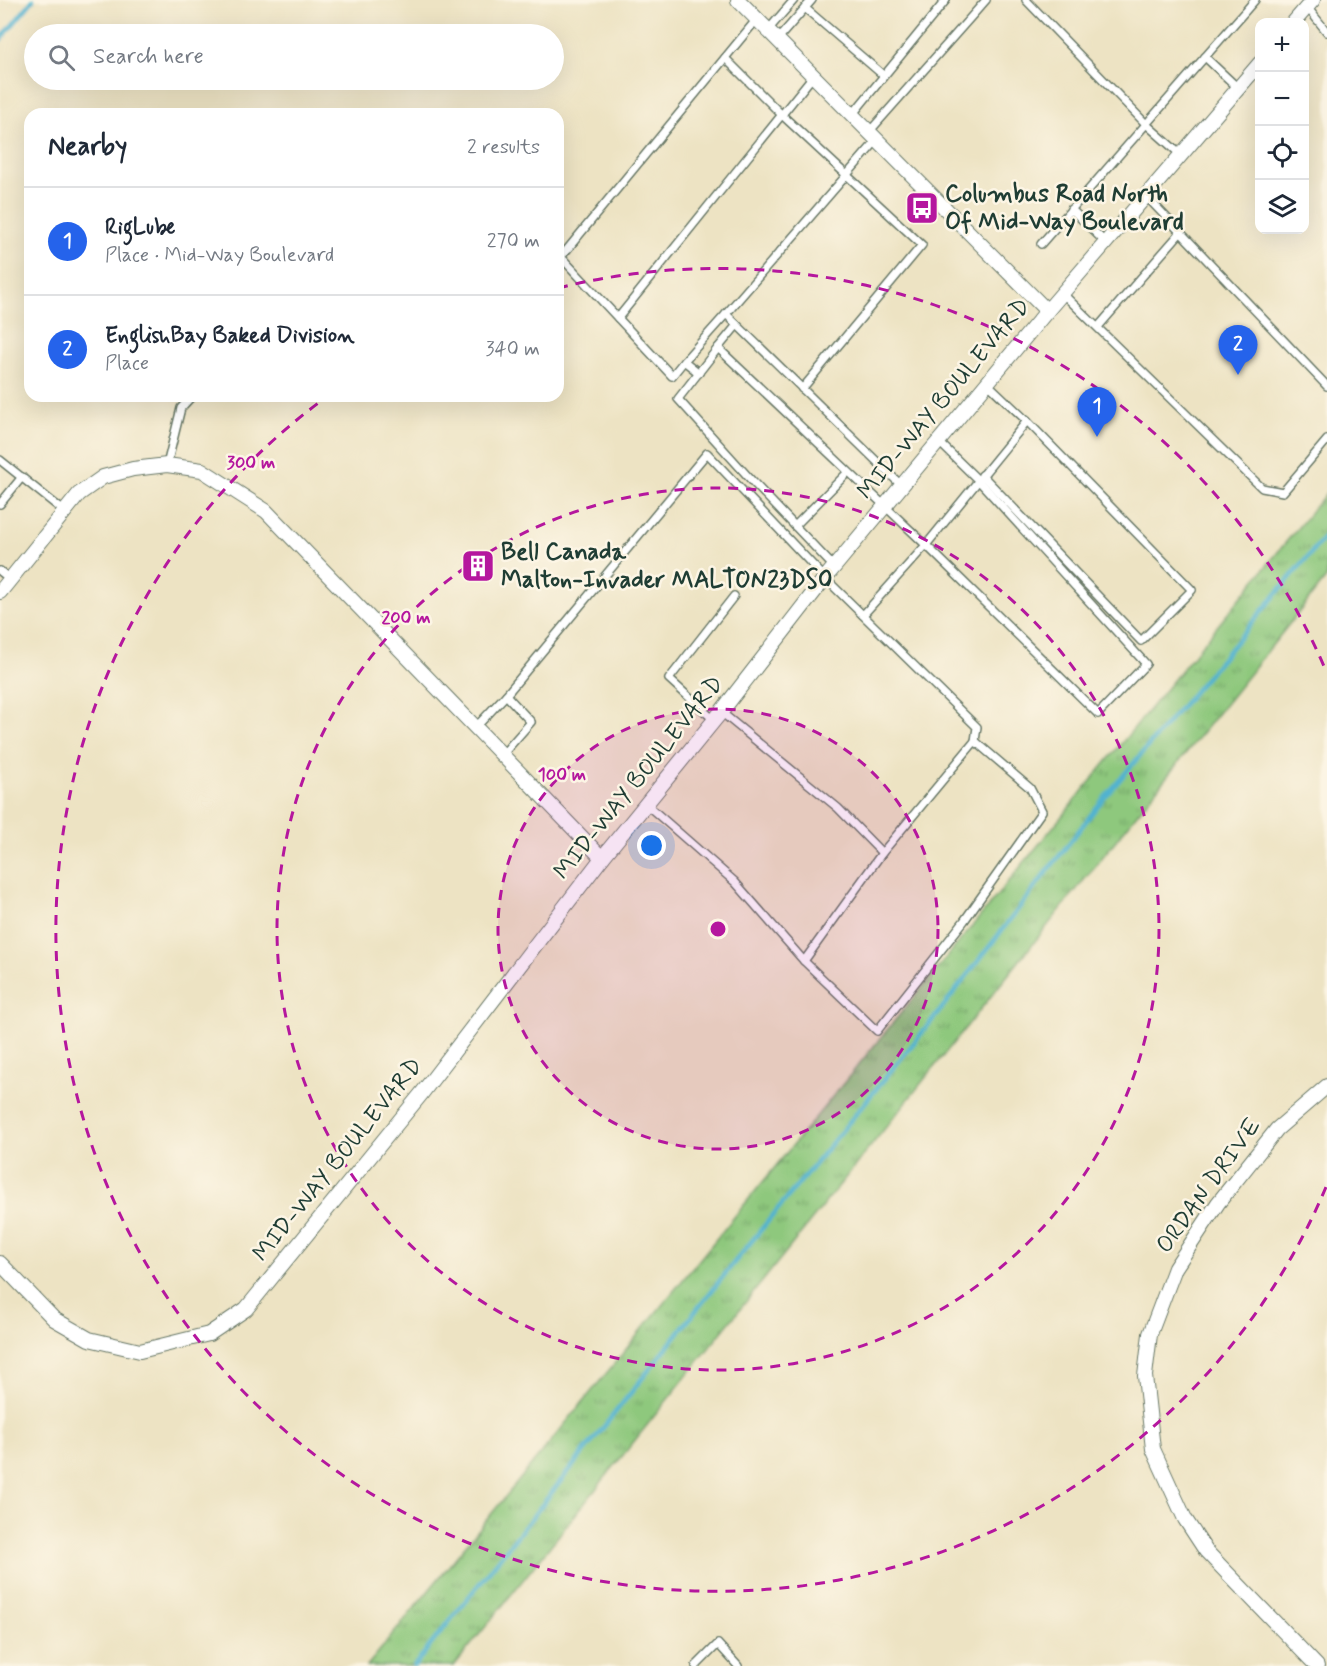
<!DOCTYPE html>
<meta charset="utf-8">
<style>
:root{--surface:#fff;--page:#f6f6f7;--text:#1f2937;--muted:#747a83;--line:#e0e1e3;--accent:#2563eb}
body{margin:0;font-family:Mynerve,sans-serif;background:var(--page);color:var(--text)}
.controls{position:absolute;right:18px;top:18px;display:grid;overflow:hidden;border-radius:12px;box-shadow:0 6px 24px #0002}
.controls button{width:54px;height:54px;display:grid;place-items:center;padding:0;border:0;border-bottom:2px solid var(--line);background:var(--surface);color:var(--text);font:30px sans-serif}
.you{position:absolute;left:652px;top:846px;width:21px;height:21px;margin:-15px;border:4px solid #fff;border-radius:50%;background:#1a73e8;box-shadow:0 0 0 9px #1a73e833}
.badge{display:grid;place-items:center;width:39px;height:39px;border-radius:50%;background:var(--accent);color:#fff;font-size:20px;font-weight:700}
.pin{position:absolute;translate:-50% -50px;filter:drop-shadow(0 2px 3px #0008)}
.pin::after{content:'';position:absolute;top:32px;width:21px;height:18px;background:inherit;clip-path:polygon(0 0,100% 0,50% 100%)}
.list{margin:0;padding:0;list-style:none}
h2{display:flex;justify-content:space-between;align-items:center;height:78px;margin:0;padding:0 24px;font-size:26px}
h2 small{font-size:20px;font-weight:400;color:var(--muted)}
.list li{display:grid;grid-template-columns:39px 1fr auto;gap:18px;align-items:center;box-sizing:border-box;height:108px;padding:0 24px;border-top:2px solid var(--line)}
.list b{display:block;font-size:22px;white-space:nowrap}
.list p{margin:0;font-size:20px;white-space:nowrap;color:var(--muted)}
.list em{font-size:20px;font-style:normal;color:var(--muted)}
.icon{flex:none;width:33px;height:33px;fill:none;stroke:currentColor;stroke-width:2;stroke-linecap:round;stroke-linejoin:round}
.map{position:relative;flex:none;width:1327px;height:1666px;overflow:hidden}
.search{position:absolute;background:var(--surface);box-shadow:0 6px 24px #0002;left:24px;top:24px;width:540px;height:66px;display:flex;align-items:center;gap:15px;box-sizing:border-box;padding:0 21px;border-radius:33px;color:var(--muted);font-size:22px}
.panel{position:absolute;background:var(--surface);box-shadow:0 6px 24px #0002;left:24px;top:108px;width:540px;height:294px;border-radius:18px}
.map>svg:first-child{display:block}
</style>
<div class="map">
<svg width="1327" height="1666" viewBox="0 0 1327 1666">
<defs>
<pattern id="grass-tufts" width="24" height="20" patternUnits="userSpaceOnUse" patternTransform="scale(1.5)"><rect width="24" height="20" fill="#8ec87d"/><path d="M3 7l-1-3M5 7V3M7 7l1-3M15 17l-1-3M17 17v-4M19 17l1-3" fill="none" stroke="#73a467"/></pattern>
</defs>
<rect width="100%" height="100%" fill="#fcf5e5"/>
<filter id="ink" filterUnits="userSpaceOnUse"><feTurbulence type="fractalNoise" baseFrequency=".0167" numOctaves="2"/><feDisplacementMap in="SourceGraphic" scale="12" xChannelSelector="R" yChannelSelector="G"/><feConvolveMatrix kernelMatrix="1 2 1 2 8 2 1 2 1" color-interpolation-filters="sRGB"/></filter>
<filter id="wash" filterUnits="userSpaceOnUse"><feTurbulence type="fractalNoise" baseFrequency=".008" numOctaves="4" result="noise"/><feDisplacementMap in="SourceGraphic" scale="24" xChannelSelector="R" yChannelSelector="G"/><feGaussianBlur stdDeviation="1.35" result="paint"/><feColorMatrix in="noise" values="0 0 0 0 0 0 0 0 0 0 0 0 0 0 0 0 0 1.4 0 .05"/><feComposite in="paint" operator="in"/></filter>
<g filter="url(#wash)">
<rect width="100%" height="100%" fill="#ede3c3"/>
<polygon fill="url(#grass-tufts)" stroke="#568258" stroke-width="1.5" points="1327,492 1327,577 454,1666 367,1666"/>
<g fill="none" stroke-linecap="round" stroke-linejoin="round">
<g stroke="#51b2d0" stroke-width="4.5">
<polyline points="0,40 33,0"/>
<polyline points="414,1666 733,1264 939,1012 1100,803 1327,534"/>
</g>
</g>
</g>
<g filter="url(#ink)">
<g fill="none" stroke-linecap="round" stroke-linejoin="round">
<defs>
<g id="service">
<polyline points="1026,0 1146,124 1181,155"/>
<polyline points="1307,7 1327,32"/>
<polyline points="805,8 883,75"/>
<polyline points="768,30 794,0"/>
<polyline points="777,40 812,0"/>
<polyline points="1205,57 1238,88"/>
<polyline points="725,58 782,115 922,245 802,389"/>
<polyline points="852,115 946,0"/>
<polyline points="869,132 986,0"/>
<polyline points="877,140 726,314 902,486"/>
<polyline points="1146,196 1327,386"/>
<polyline points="1071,209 1106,243"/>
<polyline points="1041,244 1255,0"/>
<polyline points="1062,293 1262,488 1283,492 1327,440"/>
<polyline points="618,318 813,76"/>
<polyline points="1098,327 1181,232"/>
<polyline points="718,348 737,325"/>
<polyline points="684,361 672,376 561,257 757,19"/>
<polyline points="699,373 684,361 726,314"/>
<polyline points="0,460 65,512"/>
<polyline points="167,465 181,408 192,396"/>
<polyline points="982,475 1141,641 1192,590 1027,421 987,383"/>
<polyline points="0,504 22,477"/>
<polyline points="795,526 848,472"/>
<polyline points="834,567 753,482 678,399 718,348 926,545 1098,714 1146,664 978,480 938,441"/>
<polyline points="0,571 10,579"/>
<polyline points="863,615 926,545 1027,421"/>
<polyline points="506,695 707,453 825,578 977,727 975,741"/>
<polyline points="714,720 669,679 734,596"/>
<polyline points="476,727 506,695 531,722 502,755"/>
<polyline points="646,804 735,882 804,961 882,853 838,808 721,712"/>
<polyline points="804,961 877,1031 964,921 1042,811 1030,788 975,741 882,853"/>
<polyline points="696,1666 718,1644 738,1666"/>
</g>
<g id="minor">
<polyline points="738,0 1047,311"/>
<polyline points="1294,22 1313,0"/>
<polyline points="0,592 79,494 103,477 133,469 167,465 202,470 266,511 602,858"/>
<polyline points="0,1263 54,1319 89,1339 140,1351 209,1334 246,1309 422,1093 602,858 721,712 825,578 1047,311 1260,63"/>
<polyline points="1317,1666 1206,1551 1185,1519 1153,1449 1145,1376 1150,1334 1175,1268 1218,1203 1277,1129 1327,1086"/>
</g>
</defs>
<use href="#service" stroke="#677766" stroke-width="10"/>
<use href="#minor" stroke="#677766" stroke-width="16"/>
<use href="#service" stroke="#fff" stroke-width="7"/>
<use href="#minor" stroke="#fff" stroke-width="14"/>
</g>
</g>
<circle cx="718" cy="929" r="220" fill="#b5179e" fill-opacity=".12"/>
<g fill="none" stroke="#b5179e" stroke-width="3" stroke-dasharray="10 8">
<circle cx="718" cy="929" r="220"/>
<circle cx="718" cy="929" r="441"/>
<path d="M1326 1187A661 661 0 1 1 325 398M558 288A661 661 0 0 1 1326 671"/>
</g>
<defs>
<symbol id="bus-square" viewBox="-11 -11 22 22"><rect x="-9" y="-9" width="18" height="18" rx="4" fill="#b5179e" stroke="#fcf5e5"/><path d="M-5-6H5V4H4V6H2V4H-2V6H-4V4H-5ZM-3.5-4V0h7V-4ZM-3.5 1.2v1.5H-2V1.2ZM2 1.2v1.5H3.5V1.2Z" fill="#fff"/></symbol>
<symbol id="building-square" viewBox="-11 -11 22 22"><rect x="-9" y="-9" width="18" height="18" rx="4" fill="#b5179e" stroke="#fcf5e5"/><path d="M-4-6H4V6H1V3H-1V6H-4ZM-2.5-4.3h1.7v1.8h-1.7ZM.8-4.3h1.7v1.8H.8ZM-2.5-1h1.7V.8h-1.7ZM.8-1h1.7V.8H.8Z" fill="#fff"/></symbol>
</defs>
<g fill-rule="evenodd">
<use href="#bus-square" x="903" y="189" width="38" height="38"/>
<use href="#building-square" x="459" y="547" width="38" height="38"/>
</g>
<g text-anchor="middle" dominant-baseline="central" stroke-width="5" stroke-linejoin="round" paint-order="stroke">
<g font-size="24" font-weight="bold" fill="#1f3d34" stroke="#fcf5e5" text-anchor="start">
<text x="945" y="194">Columbus Road North<tspan x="945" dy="28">Of Mid-Way Boulevard</tspan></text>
<text x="501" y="552">Bell Canada<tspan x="501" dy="28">Malton-Invader MALTON23DS0</tspan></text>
</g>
<g font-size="24" fill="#1f3d34" stroke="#fcf5e5">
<text transform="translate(944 399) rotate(-50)">MID-WAY BOULEVARD</text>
<text transform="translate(639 778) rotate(-51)">MID-WAY BOULEVARD</text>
<text transform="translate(338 1160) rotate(-51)">MID-WAY BOULEVARD</text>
<text transform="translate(1209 1186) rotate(-54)">ORDAN DRIVE</text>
</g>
</g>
<circle cx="718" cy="929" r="9" fill="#b5179e" stroke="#fcf5e5" stroke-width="3"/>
<g font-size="18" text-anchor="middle" font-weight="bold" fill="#b5179e" stroke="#fcf5e5" stroke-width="5" stroke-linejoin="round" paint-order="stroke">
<text x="251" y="468">300 m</text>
<text x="406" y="623">200 m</text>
<text x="562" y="780">100 m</text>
</g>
</svg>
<div class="controls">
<button>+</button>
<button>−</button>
<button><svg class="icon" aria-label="locate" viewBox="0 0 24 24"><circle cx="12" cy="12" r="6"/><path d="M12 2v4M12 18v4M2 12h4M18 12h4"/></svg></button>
<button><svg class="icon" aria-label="layers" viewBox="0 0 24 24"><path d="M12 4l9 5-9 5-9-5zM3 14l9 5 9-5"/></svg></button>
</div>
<div class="you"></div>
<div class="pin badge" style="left:1097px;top:437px">1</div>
<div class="pin badge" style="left:1238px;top:375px">2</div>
<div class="search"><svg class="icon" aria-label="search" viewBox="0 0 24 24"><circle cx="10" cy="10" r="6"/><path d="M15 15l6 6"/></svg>Search here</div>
<section class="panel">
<h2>Nearby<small>2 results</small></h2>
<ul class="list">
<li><span class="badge">1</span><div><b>RigLube</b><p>Place · Mid-Way Boulevard</p></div><em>270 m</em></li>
<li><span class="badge">2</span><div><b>EnglishBay Baked Division</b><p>Place</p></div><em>340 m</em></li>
</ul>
</section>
</div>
